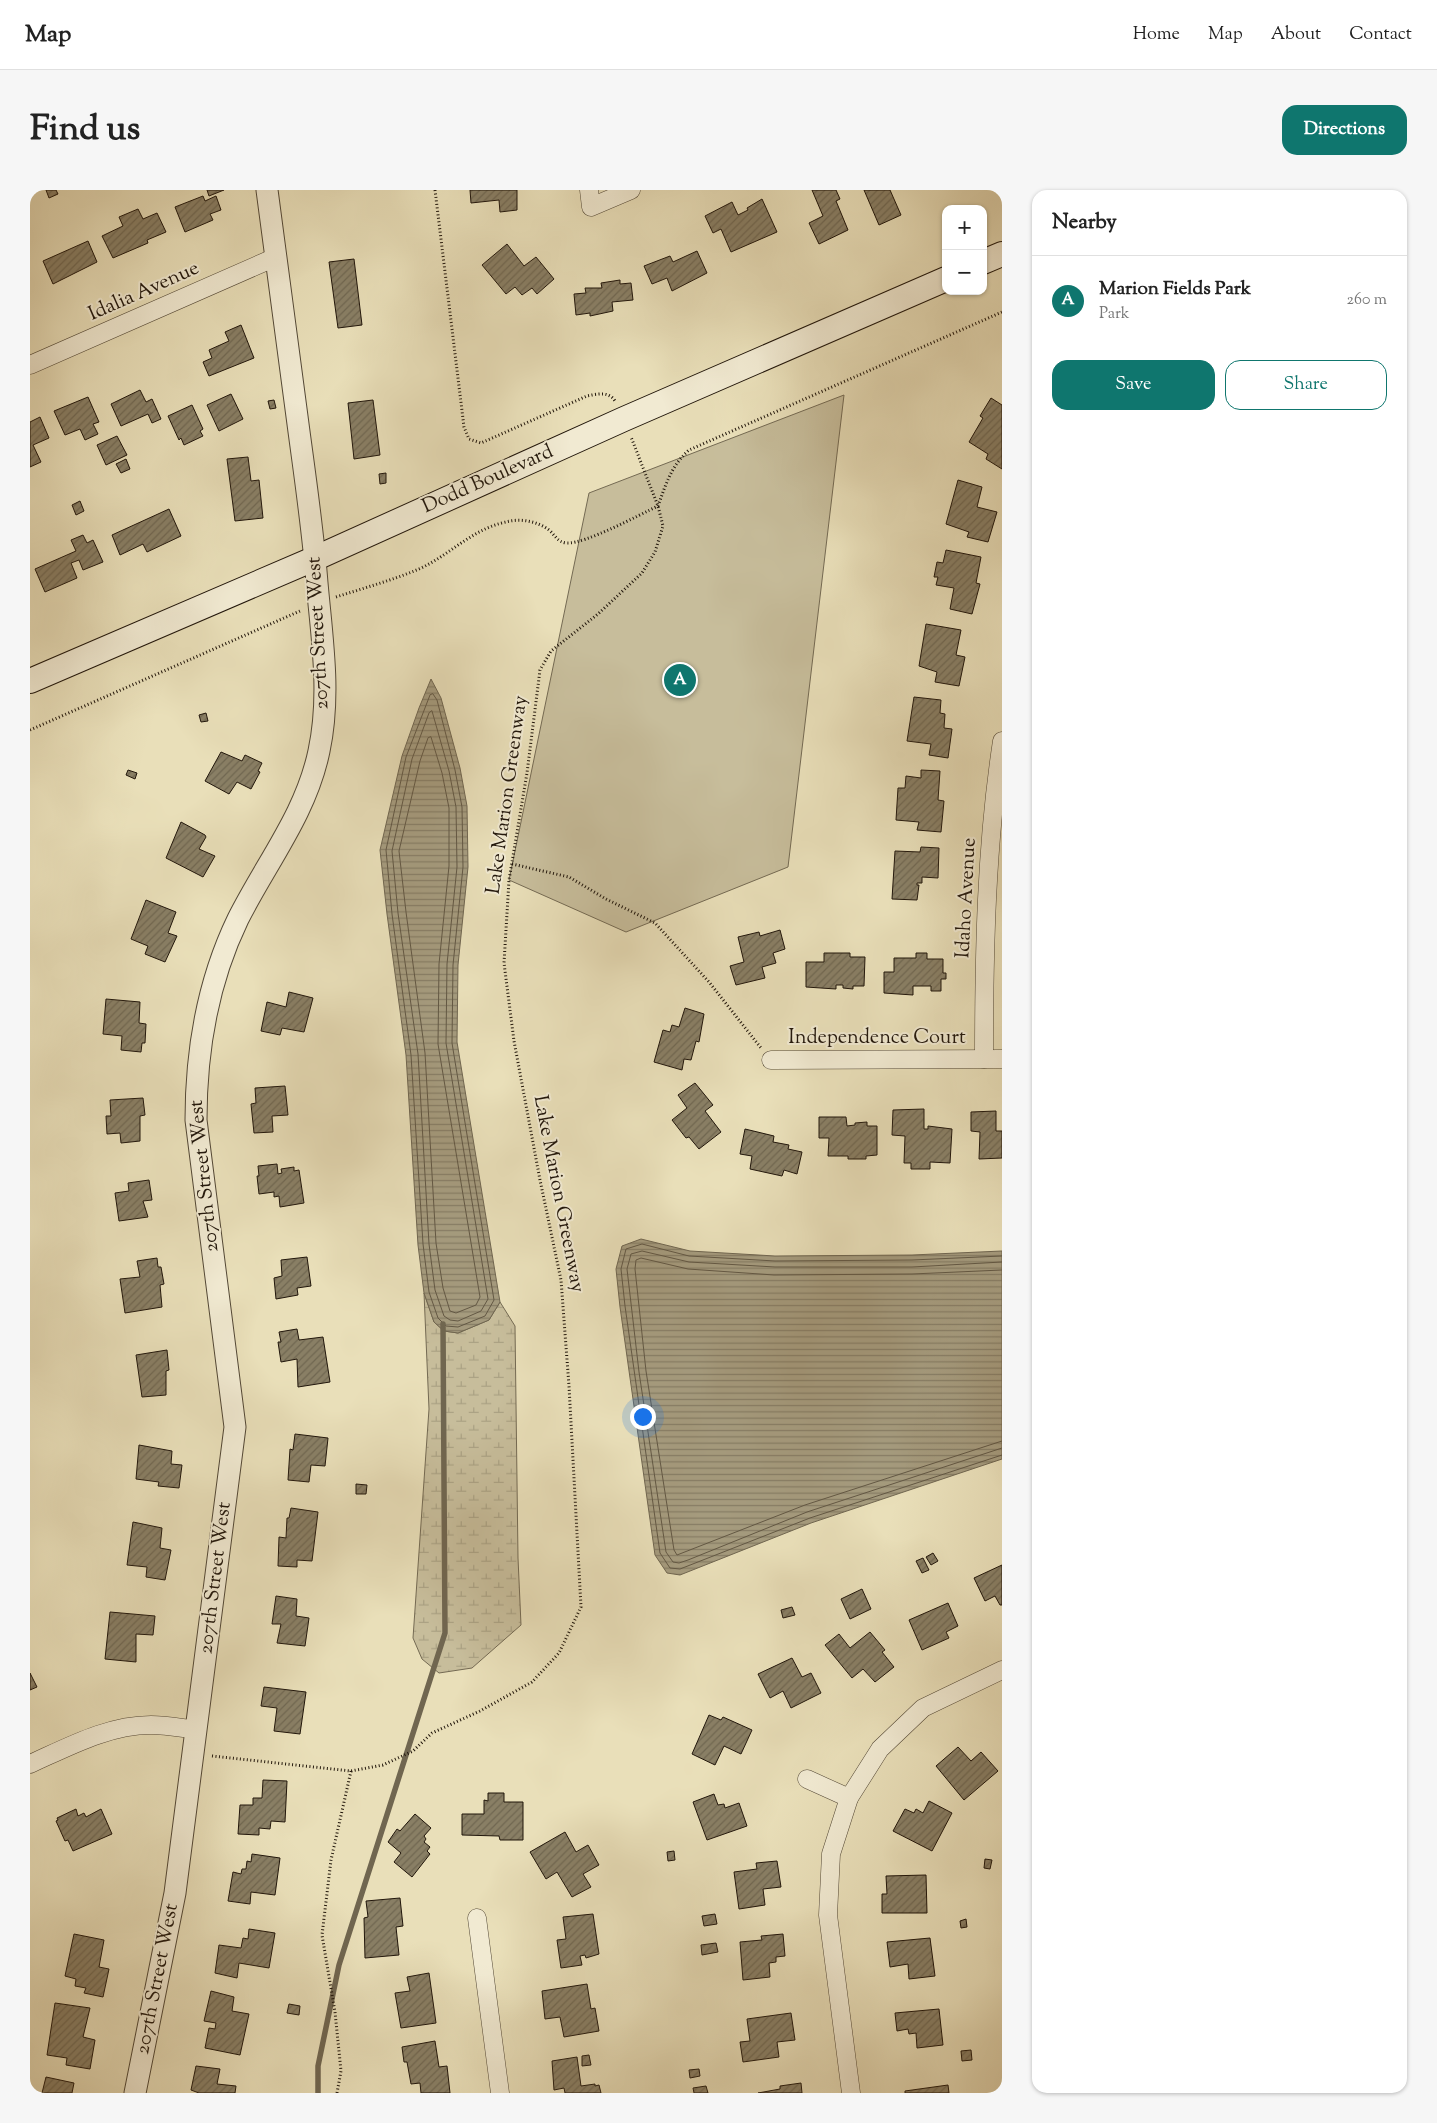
<!DOCTYPE html>
<meta charset="utf-8">
<style>
:root{--surface:#fff;--page:#f6f6f6;--text:#222;--muted:#767676;--line:#e0e0e0;--accent:#0f766e}
body{margin:0;font-family:"Sorts Mill Goudy",serif;background:var(--page);color:var(--text)}
.controls{position:absolute;right:15px;top:15px;display:grid;overflow:hidden;border-radius:10px;box-shadow:0 1px 4px #0004}
.controls button{width:45px;height:45px;display:grid;place-items:center;padding:0;border:0;border-bottom:1px solid var(--line);background:var(--surface);color:var(--text);font:25px sans-serif}
.you{position:absolute;left:612px;top:1226px;width:18px;height:18px;margin:-12px;border:4px solid #fff;border-radius:50%;background:#1a73e8;box-shadow:0 0 0 8px #1a73e833}
.badge{display:grid;place-items:center;width:32px;height:32px;border-radius:50%;background:var(--accent);color:#fff;font-size:16px;font-weight:700}
.pin{position:absolute;translate:-50% -50%;border:2px solid #fff;box-shadow:0 1px 5px #0006}
.list{margin:0;padding:0;list-style:none}
h2{display:flex;justify-content:space-between;align-items:center;height:65px;margin:0;padding:0 20px;font-size:21px}
h2 small{font-size:16px;font-weight:400;color:var(--muted)}
.list li{display:grid;grid-template-columns:32px 1fr auto;gap:15px;align-items:center;box-sizing:border-box;height:90px;padding:0 20px;border-top:1px solid var(--line)}
.list b{display:block;font-size:19px;white-space:nowrap}
.list p{margin:0;font-size:16px;white-space:nowrap;color:var(--muted)}
.list em{font-size:16px;font-style:normal;color:var(--muted)}
.actions{display:flex;gap:10px;padding:15px 20px}
.actions a{flex:1;padding:11px 0;border:1px solid var(--accent);border-radius:15px;text-align:center;font-size:18px;color:var(--accent)}
.actions .main{background:var(--accent);color:#fff}
.map{position:relative;flex:none;width:972px;height:1903px;overflow:hidden;border-radius:15px}
header{display:flex;align-items:center;gap:30px;box-sizing:border-box;height:70px;padding:0 25px;background:var(--surface);border-bottom:1px solid var(--line)}
header strong{font-size:24px}
nav{display:flex;gap:28px;margin-inline-start:auto;font-size:18px}
.intro{display:flex;align-items:center;justify-content:space-between;box-sizing:border-box;height:120px;padding:0 30px}
h1{margin:0;font-size:35px}
.button{padding:12px 22px;border-radius:15px;background:var(--accent);color:#fff;font-size:18px;font-weight:700}
main{display:flex;gap:30px;padding:0 30px}
aside{flex:1;background:var(--surface);border-radius:15px;box-shadow:0 1px 4px #0004}
.map>svg:first-child{display:block}
</style>
<header>
<strong>Map</strong>
<nav><a>Home</a><a>Map</a><a>About</a><a>Contact</a></nav>
</header>
<div class="intro"><h1>Find us</h1><a class="button">Directions</a></div>
<main>
<div class="map">
<svg width="972" height="1903" viewBox="0 0 972 1903">
<defs>
<pattern id="wetland-marsh" width="20" height="14" patternUnits="userSpaceOnUse" patternTransform="scale(1.25)"><rect width="20" height="14" fill="#c7bd9b"/><path d="M1 5h8M5 5V1M11 12h8M15 12V8" fill="none" stroke="#aba284"/></pattern>
<pattern id="water-rules" width="6" height="5" patternUnits="userSpaceOnUse" patternTransform="scale(1.25)"><rect width="6" height="5" fill="#a59b7e"/><path d="M0 2.5h6" fill="none" stroke="#867d65"/></pattern>
<pattern id="building-hatch" width="6" height="6" patternUnits="userSpaceOnUse" patternTransform="scale(1.25)"><rect width="6" height="6" fill="#897f65"/><path d="M-1 1l2-2M0 6l6-6M5 7l2-2" fill="none" stroke="#706751"/></pattern>
</defs>
<rect width="100%" height="100%" fill="#e9dfb9"/>
<filter id="stains"><feTurbulence type="fractalNoise" baseFrequency=".004" numOctaves="4"/><feColorMatrix values="0 0 0 0 .2 0 0 0 0 .09 0 0 0 0 .02 0 0 0 .5 -.17"/></filter>
<radialGradient id="worn" r=".72"><stop offset=".6" stop-color="#630" stop-opacity="0"/><stop offset="1" stop-color="#630" stop-opacity=".3"/></radialGradient>
<polygon fill="url(#wetland-marsh)" stroke="#746a53" points="394,1103 404,1132 414,1141 428,1143 459,1130 470,1112 485,1136 488,1368 491,1435 442,1478 409,1483 392,1469 383,1448 399,1219"/>
<polygon fill="#c7bd9b" stroke="#746a53" points="814,205 758,677 596,742 479,690 559,303"/>
<g fill="url(#water-rules)" stroke="#706650">
<polygon points="401,489 411,508 430,578 437,616 438,677 428,775 427,852 470,1112 459,1130 428,1143 414,1141 404,1132 394,1103 388,1055 376,865 357,724 350,660 372,566 389,518"/>
<polygon points="611,1049 660,1061 745,1066 882,1065 972,1061 972,1269 781,1333 650,1385 637,1383 625,1365 590,1117 586,1079 592,1056"/>
</g>
<g fill="none" stroke-linecap="round" stroke-linejoin="round">
<g stroke="#635844" stroke-width="1">
<polygon points="403,504 407,510 425,580 432,617 433,677 423,775 422,853 464,1110 455,1126 428,1137 416,1136 408,1128 399,1102 393,1054 381,865 362,724 356,660 376,567 400,505"/>
<polygon points="402,521 419,581 426,617 427,677 417,774 416,853 458,1109 451,1121 428,1131 420,1130 414,1126 405,1100 399,1054 388,864 368,723 362,661 382,569 399,523"/>
<polygon points="401,547 412,583 419,618 419,676 409,774 408,854 450,1107 446,1115 426,1123 420,1121 413,1098 406,1053 395,863 376,722 369,661 390,571 398,548"/>
<polyline points="972,1066 882,1070 745,1071 659,1066 612,1054 596,1059 591,1079 595,1116 630,1363 640,1378 650,1379 780,1328 972,1265"/>
<polyline points="972,1072 882,1077 745,1077 659,1072 612,1061 601,1064 597,1079 609,1182 636,1362 643,1372 649,1373 658,1370 777,1322 972,1258"/>
<polyline points="972,1080 882,1084 744,1085 658,1079 611,1068 606,1070 605,1079 616,1181 644,1360 647,1365 775,1315 972,1251"/>
</g>
<polyline stroke="#706650" stroke-width="5.5" points="288,1903 288,1876 309,1775 415,1443 413,1134"/>
</g>
<g fill="url(#building-hatch)" stroke="#21160b">
<polygon points="16,0 26,0 28,4 19,8"/>
<polygon points="177,0 194,0 179,6"/>
<polygon points="440,0 487,0 487,20 470,22 469,10 441,13"/>
<polygon points="782,0 806,0 810,9 806,11 818,40 789,54 779,33 793,26"/>
<polygon points="834,0 860,0 871,25 849,35"/>
<polygon points="173,6 175,11 186,6 191,20 180,24 183,30 155,42 145,17"/>
<polygon points="732,9 747,42 701,62 691,39 683,43 675,26 702,12 708,25 718,20 717,18"/>
<polygon points="108,19 113,29 127,23 136,42 117,50 118,53 83,68 72,46 93,36 89,27"/>
<polygon points="58,51 67,72 23,94 13,71"/>
<polygon points="477,54 494,76 506,67 524,89 507,104 502,98 492,105 485,97 476,104 452,75"/>
<polygon points="667,61 677,83 642,101 637,88 622,94 614,76 640,66 643,72"/>
<polygon points="324,69 332,135 308,138 299,72"/>
<polygon points="590,90 590,94 601,93 603,110 582,112 583,121 560,126 560,123 546,125 544,104 556,103 555,98 572,98 571,93"/>
<polygon points="211,135 224,168 179,186 173,172 182,168 179,160 199,151 195,142"/>
<polygon points="110,200 116,212 122,209 131,229 122,233 118,224 91,236 81,214"/>
<polygon points="201,204 213,229 189,241 177,215"/>
<polygon points="58,207 69,232 63,234 68,244 55,250 50,239 35,245 24,221"/>
<polygon points="961,208 972,215 972,279 956,269 958,264 939,252 953,228 950,226"/>
<polygon points="244,210 246,218 240,219 238,211"/>
<polygon points="343,210 350,265 324,269 318,213"/>
<polygon points="162,215 173,239 170,241 173,246 154,255 151,248 149,250 138,226"/>
<polygon points="10,227 19,248 3,255 11,272 0,277 0,232"/>
<polygon points="87,246 97,265 76,275 67,255"/>
<polygon points="218,267 221,291 229,290 233,328 205,331 197,269"/>
<polygon points="96,269 100,279 91,283 86,274"/>
<polygon points="356,283 356,293 350,294 349,284"/>
<polygon points="928,290 952,297 947,317 967,322 958,352 937,347 939,342 916,334"/>
<polygon points="50,311 54,321 46,325 42,315"/>
<polygon points="139,319 151,346 117,362 113,354 90,365 82,345"/>
<polygon points="53,345 57,353 63,350 73,372 53,380 49,370 41,373 47,388 15,402 5,379 46,361 41,350"/>
<polygon points="916,360 951,367 946,393 950,394 942,424 920,419 924,398 906,395 908,387 904,387 907,372 913,373"/>
<polygon points="896,434 931,440 926,465 935,467 929,496 905,492 907,482 889,476"/>
<polygon points="884,507 911,510 910,523 915,524 914,538 922,539 918,568 899,565 901,554 877,551"/>
<polygon points="176,523 178,531 171,532 169,525"/>
<polygon points="191,562 212,571 215,565 232,573 228,581 230,582 221,599 207,592 199,604 175,591"/>
<polygon points="98,580 107,583 105,589 96,585"/>
<polygon points="891,580 910,581 908,610 914,611 911,642 887,640 889,632 866,630 868,598 875,598 876,586 891,588"/>
<polygon points="151,632 175,645 176,647 169,659 185,666 173,687 136,668"/>
<polygon points="891,657 909,658 908,688 892,687 892,693 887,693 887,695 889,695 887,710 862,709 865,661 890,662"/>
<polygon points="116,710 146,722 138,743 147,746 135,772 115,764 118,756 101,749"/>
<polygon points="750,740 755,759 743,763 746,773 732,777 735,788 706,795 700,776 714,772 708,747 729,742 730,746"/>
<polygon points="794,763 820,763 820,767 835,767 834,796 823,796 823,799 813,798 813,795 806,795 806,799 776,797 776,772 794,772"/>
<polygon points="886,763 897,763 897,769 913,769 913,783 916,783 916,789 911,789 911,801 901,801 901,796 883,796 883,805 854,803 854,782 864,782 864,768 886,768"/>
<polygon points="259,802 283,808 274,842 252,838 250,845 231,841 237,812 256,817"/>
<polygon points="76,809 110,812 109,833 116,834 115,853 112,853 111,862 91,860 92,846 73,844"/>
<polygon points="655,818 674,824 669,852 666,851 661,870 654,869 652,880 624,872 633,840 640,842 642,835 649,837"/>
<polygon points="665,893 683,915 675,921 691,942 669,959 659,947 656,948 642,930 657,918 648,905"/>
<polygon points="255,896 258,925 242,926 243,942 224,943 221,914 226,913 225,898"/>
<polygon points="113,908 115,925 110,926 110,951 91,953 90,943 77,944 76,926 81,926 80,910"/>
<polygon points="894,919 894,939 898,939 898,936 922,939 920,973 900,972 900,979 881,979 881,973 874,973 875,946 862,945 863,920"/>
<polygon points="966,921 966,941 972,941 972,968 949,969 950,942 941,941 941,922"/>
<polygon points="789,927 816,927 817,936 825,935 825,933 837,932 837,936 847,936 847,965 836,966 836,969 818,969 818,966 798,966 799,948 789,948"/>
<polygon points="715,939 744,946 743,952 759,955 758,959 772,962 767,984 754,980 752,986 720,979 722,966 710,964"/>
<polygon points="247,974 248,984 252,983 251,979 264,977 264,981 269,980 274,1013 250,1017 249,1006 244,1007 244,1002 229,1004 227,986 229,986 228,976"/>
<polygon points="119,990 122,1010 113,1011 118,1027 89,1031 85,1003 99,1001 98,993"/>
<polygon points="277,1067 281,1096 267,1098 268,1105 246,1109 244,1088 252,1086 251,1070"/>
<polygon points="127,1068 128,1077 131,1077 134,1094 130,1095 132,1117 95,1123 90,1089 110,1087 107,1071"/>
<polygon points="267,1139 269,1150 293,1147 300,1192 268,1197 267,1169 251,1172 248,1152 251,1152 249,1142"/>
<polygon points="137,1160 139,1180 136,1181 136,1205 112,1207 106,1165"/>
<polygon points="265,1244 298,1248 295,1276 281,1275 279,1292 258,1290 260,1259 263,1260"/>
<polygon points="109,1255 142,1261 141,1274 152,1275 149,1298 128,1296 129,1292 106,1289"/>
<polygon points="326,1294 337,1295 336,1304 326,1304"/>
<polygon points="261,1318 288,1322 282,1371 267,1370 267,1377 248,1376 249,1347 256,1348 257,1328 259,1328"/>
<polygon points="103,1332 132,1338 130,1358 141,1360 135,1390 116,1387 117,1377 97,1375"/>
<polygon points="903,1363 908,1371 901,1375 896,1367"/>
<polygon points="893,1368 899,1380 892,1383 886,1371"/>
<polygon points="972,1375 972,1415 970,1415 965,1406 955,1411 944,1388"/>
<polygon points="832,1399 841,1419 820,1429 811,1409"/>
<polygon points="246,1406 267,1409 266,1426 279,1428 275,1456 247,1453 251,1434 242,1434"/>
<polygon points="918,1413 928,1436 916,1442 919,1448 892,1460 879,1430"/>
<polygon points="762,1417 765,1425 753,1428 751,1420"/>
<polygon points="80,1422 125,1426 123,1445 106,1444 106,1472 75,1469"/>
<polygon points="840,1442 855,1460 852,1462 864,1477 845,1492 833,1479 822,1488 795,1455 809,1444 820,1458"/>
<polygon points="762,1468 772,1487 781,1483 791,1503 761,1518 753,1501 740,1508 728,1484"/>
<polygon points="0,1483 7,1497 0,1500"/>
<polygon points="234,1497 276,1502 270,1544 244,1541 247,1518 231,1516"/>
<polygon points="679,1525 691,1530 693,1527 722,1540 711,1564 694,1556 685,1575 662,1564"/>
<polygon points="928,1557 941,1571 951,1562 968,1581 934,1610 906,1576"/>
<polygon points="233,1590 257,1591 255,1632 241,1631 240,1639 229,1638 229,1645 208,1644 210,1615 223,1615 223,1608 232,1608"/>
<polygon points="458,1603 474,1603 474,1612 493,1612 493,1650 470,1650 469,1646 432,1645 432,1624 454,1624 454,1610 458,1611"/>
<polygon points="684,1604 688,1615 694,1614 695,1618 709,1613 717,1636 677,1650 663,1612"/>
<polygon points="899,1611 922,1623 902,1661 863,1641 875,1619 884,1623 886,1619 893,1623"/>
<polygon points="46,1619 48,1626 54,1623 56,1627 71,1619 82,1644 43,1661 38,1650 35,1651 26,1631 28,1630 27,1628"/>
<polygon points="385,1624 401,1638 394,1646 396,1649 394,1652 400,1657 397,1661 400,1664 382,1687 364,1672 371,1663 358,1652 367,1639 370,1641"/>
<polygon points="535,1642 546,1662 558,1655 569,1675 553,1684 561,1697 542,1707 527,1682 516,1689 500,1662"/>
<polygon points="644,1661 645,1670 638,1671 637,1662"/>
<polygon points="222,1664 250,1668 245,1705 221,1702 220,1714 198,1711 203,1682 211,1684 212,1679 216,1679 217,1671 221,1672"/>
<polygon points="955,1669 962,1670 960,1679 954,1678"/>
<polygon points="747,1671 751,1697 733,1699 735,1715 709,1719 704,1682 727,1679 726,1673"/>
<polygon points="896,1685 897,1723 852,1723 852,1704 857,1704 856,1686"/>
<polygon points="370,1708 373,1736 366,1737 369,1765 335,1768 334,1728 338,1727 336,1711"/>
<polygon points="563,1724 569,1764 556,1768 555,1765 550,1766 552,1775 531,1778 527,1750 536,1749 533,1727"/>
<polygon points="685,1724 687,1734 674,1736 672,1726"/>
<polygon points="936,1729 937,1737 931,1738 930,1731"/>
<polygon points="219,1739 245,1743 239,1778 209,1773 207,1788 185,1783 189,1755 211,1758 213,1748 218,1749"/>
<polygon points="44,1744 74,1750 69,1777 79,1779 73,1807 54,1803 56,1798 45,1796 46,1789 35,1786"/>
<polygon points="753,1744 755,1766 746,1767 746,1772 739,1773 740,1787 713,1790 710,1752 732,1750 731,1746"/>
<polygon points="900,1748 905,1786 879,1789 878,1774 860,1777 857,1752"/>
<polygon points="686,1753 688,1762 672,1765 671,1755"/>
<polygon points="399,1783 406,1833 371,1838 365,1803 380,1801 377,1787"/>
<polygon points="557,1794 561,1819 565,1818 569,1841 534,1847 530,1827 515,1829 512,1801"/>
<polygon points="181,1801 204,1807 202,1821 219,1824 210,1865 175,1858 179,1838 185,1839 186,1833 174,1831"/>
<polygon points="25,1813 60,1818 53,1847 65,1850 60,1879 36,1875 37,1868 17,1865"/>
<polygon points="259,1814 270,1816 269,1825 257,1823"/>
<polygon points="909,1819 913,1855 887,1858 886,1843 879,1844 878,1839 867,1841 865,1823"/>
<polygon points="761,1823 765,1850 747,1852 749,1867 713,1872 710,1852 720,1851 717,1829"/>
<polygon points="405,1851 409,1877 417,1876 420,1903 391,1903 390,1893 381,1894 377,1872 374,1872 372,1857"/>
<polygon points="941,1860 942,1870 932,1871 931,1861"/>
<polygon points="559,1865 561,1875 552,1876 552,1866"/>
<polygon points="547,1867 551,1896 565,1894 565,1896 569,1895 571,1903 535,1903 534,1898 524,1900 522,1871"/>
<polygon points="166,1876 190,1879 187,1894 206,1896 205,1903 169,1903 161,1900"/>
<polygon points="669,1879 670,1886 660,1888 659,1880"/>
<polygon points="16,1887 44,1893 42,1903 12,1903"/>
<polygon points="771,1893 772,1903 728,1903 750,1899 750,1896"/>
<polygon points="918,1895 919,1903 875,1903 875,1901"/>
<polygon points="676,1896 678,1903 664,1903 663,1898"/>
</g>
<g fill="none" stroke-linecap="round" stroke-linejoin="round">
<defs>
<g id="minor">
<polyline points="559,0 561,17 601,0"/>
<polyline points="0,175 246,67"/>
<path d="M954,869c0,-106 2,-213 18,-318"/>
<polyline points="741,870 972,869"/>
<path d="M0,1574c38,-17 78,-39 121,-39 15,0 30,3 46,5"/>
<polyline points="777,1589 819,1608"/>
<polyline points="447,1728 470,1903"/>
<polyline points="821,1903 798,1725 801,1664 819,1608 850,1559 893,1518 972,1480"/>
</g>
<path id="tertiary" d="M105,1903l40,-200 60,-466 -39,-307c0,-69 11,-137 42,-201 28,-56 68,-105 81,-168 12,-56 3,-112 -2,-168 -4,-53 -12,-106 -19,-159 -10,-78 -21,-156 -31,-234"/>
<g id="secondary">
<polyline points="953,72 972,64"/>
<polyline points="0,491 286,368 594,229 916,89"/>
</g>
</defs>
<use href="#minor" stroke="#534836" stroke-width="19"/>
<use href="#tertiary" stroke="#534836" stroke-width="23"/>
<use href="#secondary" stroke="#21160b" stroke-width="26"/>
<g stroke="#21160b" stroke-width="3" stroke-dasharray="1 2.5" stroke-linecap="butt">
<path d="M405,0l29,237 5,12 12,4 106,-47c10,-2 22,-5 28,5"/>
<path d="M306,407c28,-9 57,-17 83,-28 31,-14 53,-40 87,-47 14,-4 31,-1 43,8 7,6 8,12 18,13 18,1 72,-28 91,-37 8,-22 13,-40 31,-56l313,-138"/>
<polyline points="0,540 270,421"/>
<polyline points="482,674 539,687 576,709 625,733 679,792 731,858"/>
<polyline points="182,1566 321,1581 353,1575 383,1561 402,1543 450,1521 502,1492 529,1463 551,1417 539,1196 531,1090 510,990 484,851 474,773 479,690 497,583 510,480 521,461 568,424 612,383 625,362 633,336 628,316 601,247"/>
<polyline points="307,1903 311,1881 305,1822 292,1745 301,1670 321,1581"/>
</g>
<use href="#minor" stroke="#f1ead2" stroke-width="18"/>
<use href="#tertiary" stroke="#f1ead2" stroke-width="21"/>
<use href="#secondary" stroke="#f1ead2" stroke-width="24"/>
</g>
<g text-anchor="middle" dominant-baseline="central" stroke-width="4" stroke-linejoin="round" paint-order="stroke">
<g font-size="20" fill="#21160b" stroke="#f1ead2">
<text transform="translate(114 102) rotate(-24)">Idalia Avenue</text>
<text transform="translate(458 290) rotate(-24)">Dodd Boulevard</text>
<text transform="translate(289 443) rotate(-93)">207th Street West</text>
<text transform="translate(478 605) rotate(-82)">Lake Marion Greenway</text>
<text transform="translate(937 708) rotate(-87)">Idaho Avenue</text>
<text x="847" y="848">Independence Court</text>
<text transform="translate(175 986) rotate(-96)">207th Street West</text>
<text transform="translate(528 1004) rotate(79)">Lake Marion Greenway</text>
<text transform="translate(186 1388) rotate(-83)">207th Street West</text>
<text transform="translate(128 1789) rotate(-79)">207th Street West</text>
</g>
</g>
<rect width="100%" height="100%" filter="url(#stains)"/>
<rect width="100%" height="100%" fill="url(#worn)"/>
</svg>
<div class="controls">
<button>+</button>
<button>−</button>
</div>
<div class="you"></div>
<div class="pin badge" style="left:650px;top:490px">A</div>
</div>
<aside>
<h2>Nearby<small></small></h2>
<ul class="list">
<li><span class="badge">A</span><div><b>Marion Fields Park</b><p>Park</p></div><em>260 m</em></li>
</ul>
<div class="actions"><a class="main">Save</a><a>Share</a></div>
</aside>
</main>
